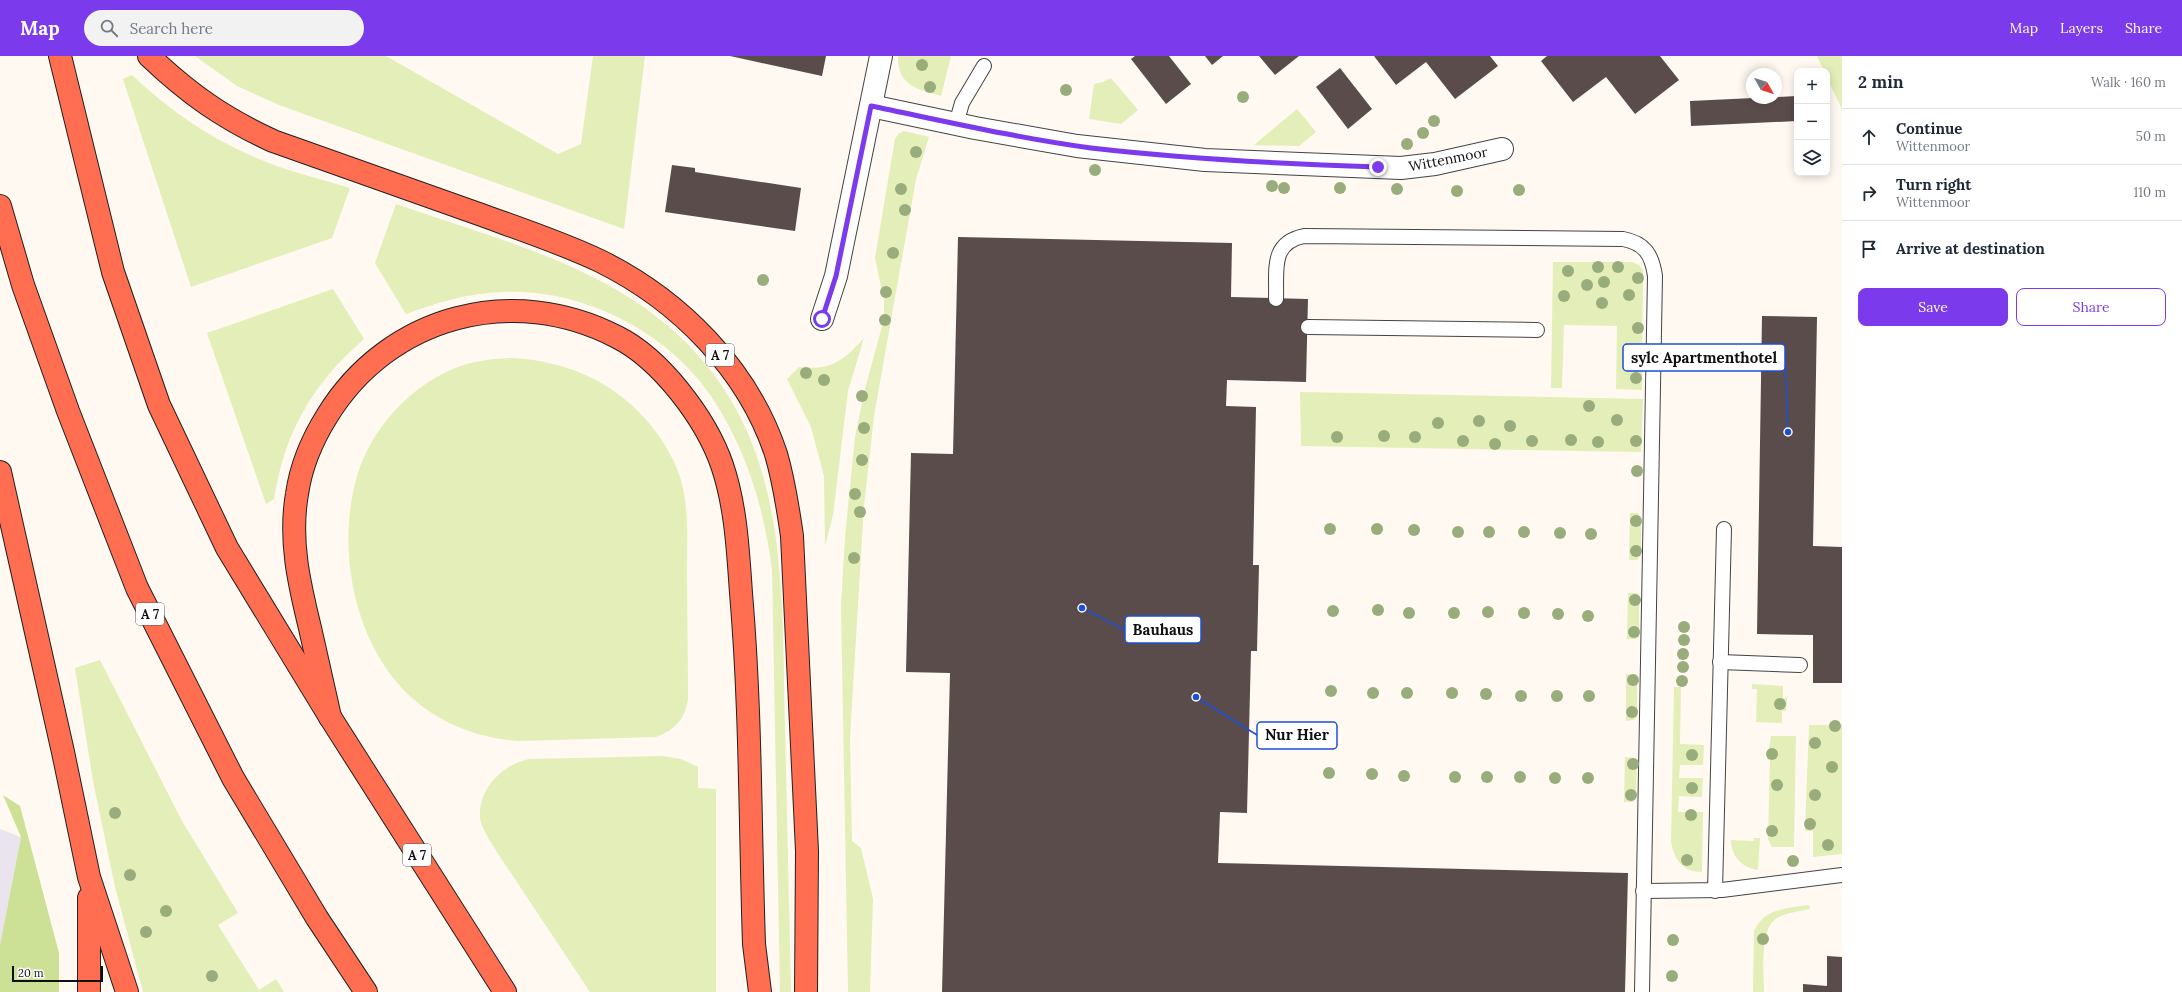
<!DOCTYPE html>
<meta charset="utf-8">
<style>
:root{--surface:#fff;--page:#f2f2f3;--text:#1f2937;--muted:#747a83;--line:#e0e1e3;--accent:#7c3aed}
body{margin:0;font-family:Lora,serif;background:var(--page);color:var(--text)}
.controls{position:absolute;right:12px;top:12px;display:grid;overflow:hidden;border-radius:8px;box-shadow:0 2px 10px #0003}
.controls button{width:36px;height:36px;display:grid;place-items:center;padding:0;border:0;border-bottom:1px solid var(--line);background:var(--surface);color:var(--text);font:20px sans-serif}
.compass{position:absolute;left:1746px;top:12px;width:36px;height:36px;border-radius:50%;background:var(--surface);box-shadow:0 2px 10px #0003;rotate:129deg}
.scale{position:absolute;left:12px;bottom:10px;width:91px;box-sizing:border-box;padding-left:4px;border:2px solid #101010;border-top:0;font-size:11px;line-height:14px;white-space:nowrap;color:#101010;-webkit-text-stroke:3px #fff;paint-order:stroke}
.stop{position:absolute;width:12px;height:12px;margin:-9px;border:3px solid #7c3aed;border-radius:50%;background:#fff}
.stop.end{background:#7c3aed;border-color:#fff;box-shadow:0 1px 4px #0008}
.list{margin:0;padding:0;list-style:none}
h2{display:flex;justify-content:space-between;align-items:center;height:52px;margin:0;padding:0 16px;font-size:17px}
h2 small{font-size:13px;font-weight:400;color:var(--muted)}
.list li{display:grid;grid-template-columns:26px 1fr auto;gap:12px;align-items:center;box-sizing:border-box;height:56px;padding:0 16px;border-top:1px solid var(--line)}
.list b{display:block;font-size:15px;white-space:nowrap}
.list p{margin:0;font-size:13px;white-space:nowrap;color:var(--muted)}
.list em{font-size:13px;font-style:normal;color:var(--muted)}
.actions{display:flex;gap:8px;padding:12px 16px}
.actions a{flex:1;padding:9px 0;border:1px solid var(--accent);border-radius:8px;text-align:center;font-size:14px;color:var(--accent)}
.actions .main{background:var(--accent);color:#fff}
.icon{flex:none;width:22px;height:22px;fill:none;stroke:currentColor;stroke-width:2;stroke-linecap:round;stroke-linejoin:round}
.map{position:relative;flex:none;width:1842px;height:936px;overflow:hidden}
header{display:flex;align-items:center;gap:24px;box-sizing:border-box;height:56px;padding:0 20px;background:var(--accent);color:#fff}
header strong{font-size:19px}
nav{display:flex;gap:22px;margin-inline-start:auto;font-size:14px}
.search{width:280px;height:36px;background:var(--page);display:flex;align-items:center;gap:10px;box-sizing:border-box;padding:0 14px;border-radius:22px;color:var(--muted);font-size:15px}
main{display:flex}
aside{flex:1;background:var(--surface)}
.map>svg:first-child{display:block}
</style>
<header>
<strong>Map</strong>
<div class="search"><svg class="icon" aria-label="search" viewBox="0 0 24 24"><circle cx="10" cy="10" r="6"/><path d="M15 15l6 6"/></svg>Search here</div>
<nav><a>Map</a><a>Layers</a><a>Share</a></nav>
</header>
<main>
<div class="map">
<svg width="1842" height="936" viewBox="0 0 1842 936">
<rect width="100%" height="100%" fill="#fff9f2"/>
<polygon fill="#eae4ef" points="0,773 21,781 0,889"/>
<g fill="#e3eeb8">
<polygon points="195,0 386,0 558,98 581,88 593,0 645,0 624,173 279,49 237,30"/>
<path d="M898,0h53l-10,40c-23,-7 -44,-10 -43,-40z"/>
<polygon points="1817,0 1842,0 1842,53 1827,22 1827,15 1824,15"/>
<path d="M132,19c36,34 74,61 120,81 31,14 66,22 98,32l-18,50 -141,49 -68,-208z"/>
<polygon points="1111,22 1138,54 1121,68 1089,63 1094,28 1103,26"/>
<polygon points="1297,53 1316,76 1299,90 1254,89"/>
<polygon points="904,75 929,81 916,123 874,360 864,450 850,681 852,785 861,792 873,843 870,936 848,936 841,550 845,481 855,381 865,333 884,263 884,245 875,202 895,83 899,77"/>
<path d="M396,148c83,29 177,53 249,104 146,105 136,258 140,418 2,89 4,177 6,266h-11l-8,-423c-8,-61 -26,-121 -61,-173 -44,-65 -130,-108 -208,-104 -34,1 -65,10 -97,22l-31,-51z"/>
<polygon points="1553,206 1632,206 1639,209 1643,214 1642,334 1616,333 1617,270 1564,269 1562,332 1551,332"/>
<path d="M333,233l31,50c-50,43 -80,93 -90,160l-8,5 -59,-171z"/>
<path d="M864,282l-16,53 -15,124 -8,31 -1,-70 -13,-49 -24,-48 12,-12c32,4 44,-6 65,-29z"/>
<path d="M512,302c57,3 105,25 141,70 13,17 24,36 29,56 7,28 5,57 5,85 0,43 1,86 1,130 -3,20 -13,31 -32,38l-138,4c-40,-3 -77,-17 -107,-44 -59,-54 -77,-156 -51,-230 16,-43 51,-80 93,-98 19,-8 39,-10 59,-11z"/>
<polygon points="1300,336 1643,343 1641,396 1301,390"/>
<polygon points="1630,457 1638,457 1641,461 1641,499 1637,504 1629,504"/>
<polygon points="1628,537 1637,537 1639,541 1639,580 1636,583 1627,583"/>
<polygon points="100,604 182,765 238,857 218,869 259,934 276,923 284,936 143,936 115,831 93,725 75,612"/>
<polygon points="1626,618 1635,619 1637,621 1637,661 1634,664 1626,665"/>
<polygon points="1752,628 1783,630 1783,642 1787,642 1786,655 1782,655 1782,667 1756,666 1757,633 1752,633"/>
<path d="M1674,631h7l-1,57 24,1 -1,20h-23l-1,13h24l-1,19 -23,-1 -1,16h25l-1,60c-20,0 -28,-13 -31,-31z"/>
<polygon points="1809,669 1842,669 1842,798 1813,801 1813,775 1805,775"/>
<polygon points="1771,680 1796,680 1794,791 1772,791 1768,783 1770,704 1767,703"/>
<path d="M662,700l19,3 17,8v21l18,1v203h-126c-26,-40 -53,-79 -79,-119 -8,-12 -30,-43 -31,-55 -2,-30 23,-54 50,-59z"/>
<polygon points="1625,701 1634,702 1637,705 1636,741 1633,746 1624,746"/>
<path d="M1754,782h6l-2,32c-16,-2 -27,-14 -27,-30l23,1z"/>
<path d="M1809,849l1,4c-10,2 -24,4 -33,9 -18,10 -13,56 -13,74h-11l1,-61c10,-23 34,-23 55,-26z"/>
</g>
<polygon fill="#cce096" points="3,739 20,750 59,897 59,936 0,936 0,889 21,781"/>
<g fill="#594c4b">
<polygon points="730,0 826,0 822,20"/>
<polygon points="1135,0 1169,0 1191,28 1166,48 1131,3"/>
<polygon points="1205,0 1223,0 1212,9"/>
<polygon points="1259,0 1299,0 1275,19"/>
<polygon points="1374,0 1490,0 1498,10 1455,43 1426,6 1396,29"/>
<polygon points="1547,0 1660,0 1679,24 1635,58 1606,21 1573,46 1541,5"/>
<polygon points="1340,12 1372,53 1348,73 1316,31"/>
<polygon points="1797,40 1797,65 1691,70 1690,45"/>
<polygon points="672,109 695,112 695,116 801,132 795,175 665,156"/>
<polygon points="958,181 1232,187 1231,241 1308,243 1306,326 1227,324 1226,350 1256,351 1253,509 1259,509 1257,595 1251,595 1247,757 1220,756 1218,807 1628,817 1625,936 942,936 950,617 906,616 911,397 953,398"/>
<polygon points="1762,260 1817,261 1813,490 1842,491 1842,627 1813,627 1813,579 1757,578"/>
<polygon points="1827,900 1842,901 1842,936 1803,936 1803,928 1827,930"/>
</g>
<g fill="none" stroke-linecap="round" stroke-linejoin="round">
<defs>
<g id="service">
<polyline points="956,68 962,47 984,10"/>
<path d="M1276,243c1,-29 -6,-56 28,-63l319,3c22,4 29,16 32,37l-13,716"/>
<polyline points="1308,271 1537,274"/>
<polyline points="1720,606 1800,609"/>
<polyline points="1643,835 1722,834 1842,819"/>
<polyline points="1715,835 1724,473"/>
</g>
<g id="minor">
<polyline points="871,50 975,72 1077,90 1205,104 1401,112 1435,108 1502,93"/>
<polyline points="822,263 836,220 881,0"/>
</g>
<g id="motorway">
<polyline points="60,0 113,216 159,349 227,492 330,661 505,936"/>
<path d="M149,0c40,38 74,62 124,85 68,24 135,48 203,72 41,15 84,29 124,48 79,39 148,108 176,193 8,27 12,54 16,82l15,315 -1,141"/>
<polyline points="0,150 23,229 68,355 137,532 233,722 317,862 366,936"/>
<polyline points="0,416 63,696 89,821 127,936"/>
<path d="M330,661c-7,-30 -13,-59 -20,-89 -11,-45 -21,-88 -13,-134 4,-28 15,-54 30,-78 62,-101 186,-133 290,-79 44,22 89,82 105,128 14,41 16,86 19,128 10,117 9,234 13,351l6,48"/>
<polyline points="89,842 89,936"/>
</g>
</defs>
<use href="#service" stroke="#434343" stroke-width="16"/>
<use href="#minor" stroke="#434343" stroke-width="24"/>
<use href="#motorway" stroke="#212121" stroke-width="24"/>
<use href="#service" stroke="#fff" stroke-width="14"/>
<use href="#minor" stroke="#fff" stroke-width="22"/>
<use href="#motorway" stroke="#ff6e50" stroke-width="22"/>
</g>
<g fill="#98ad7b">
<circle cx="922" cy="9" r="6"/>
<circle cx="930" cy="31" r="6"/>
<circle cx="1066" cy="34" r="6"/>
<circle cx="1243" cy="41" r="6"/>
<circle cx="1434" cy="65" r="6"/>
<circle cx="1423" cy="77" r="6"/>
<circle cx="1407" cy="88" r="6"/>
<circle cx="916" cy="96" r="6"/>
<circle cx="1095" cy="114" r="6"/>
<circle cx="1272" cy="130" r="6"/>
<circle cx="1284" cy="132" r="6"/>
<circle cx="1340" cy="132" r="6"/>
<circle cx="901" cy="133" r="6"/>
<circle cx="1397" cy="133" r="6"/>
<circle cx="1519" cy="134" r="6"/>
<circle cx="1457" cy="135" r="6"/>
<circle cx="905" cy="154" r="6"/>
<circle cx="893" cy="197" r="6"/>
<circle cx="1598" cy="211" r="6"/>
<circle cx="1618" cy="211" r="6"/>
<circle cx="1568" cy="215" r="6"/>
<circle cx="1638" cy="222" r="6"/>
<circle cx="763" cy="224" r="6"/>
<circle cx="1604" cy="226" r="6"/>
<circle cx="1587" cy="229" r="6"/>
<circle cx="886" cy="236" r="6"/>
<circle cx="1629" cy="239" r="6"/>
<circle cx="1564" cy="240" r="6"/>
<circle cx="1602" cy="247" r="6"/>
<circle cx="885" cy="264" r="6"/>
<circle cx="1638" cy="272" r="6"/>
<circle cx="806" cy="317" r="6"/>
<circle cx="1636" cy="322" r="6"/>
<circle cx="824" cy="324" r="6"/>
<circle cx="862" cy="340" r="6"/>
<circle cx="1589" cy="350" r="6"/>
<circle cx="1617" cy="364" r="6"/>
<circle cx="1479" cy="365" r="6"/>
<circle cx="1438" cy="367" r="6"/>
<circle cx="1510" cy="370" r="6"/>
<circle cx="864" cy="372" r="6"/>
<circle cx="1384" cy="380" r="6"/>
<circle cx="1337" cy="381" r="6"/>
<circle cx="1415" cy="381" r="6"/>
<circle cx="1571" cy="384" r="6"/>
<circle cx="1463" cy="385" r="6"/>
<circle cx="1532" cy="385" r="6"/>
<circle cx="1636" cy="385" r="6"/>
<circle cx="1598" cy="386" r="6"/>
<circle cx="1495" cy="388" r="6"/>
<circle cx="862" cy="404" r="6"/>
<circle cx="1637" cy="415" r="6"/>
<circle cx="855" cy="438" r="6"/>
<circle cx="860" cy="456" r="6"/>
<circle cx="1636" cy="465" r="6"/>
<circle cx="1330" cy="473" r="6"/>
<circle cx="1377" cy="473" r="6"/>
<circle cx="1414" cy="474" r="6"/>
<circle cx="1458" cy="476" r="6"/>
<circle cx="1489" cy="476" r="6"/>
<circle cx="1524" cy="476" r="6"/>
<circle cx="1560" cy="477" r="6"/>
<circle cx="1591" cy="478" r="6"/>
<circle cx="1636" cy="495" r="6"/>
<circle cx="854" cy="502" r="6"/>
<circle cx="1635" cy="544" r="6"/>
<circle cx="1378" cy="554" r="6"/>
<circle cx="1333" cy="555" r="6"/>
<circle cx="1488" cy="556" r="6"/>
<circle cx="1409" cy="557" r="6"/>
<circle cx="1454" cy="557" r="6"/>
<circle cx="1524" cy="557" r="6"/>
<circle cx="1558" cy="558" r="6"/>
<circle cx="1588" cy="560" r="6"/>
<circle cx="1684" cy="571" r="6"/>
<circle cx="1634" cy="576" r="6"/>
<circle cx="1684" cy="584" r="6"/>
<circle cx="1683" cy="598" r="6"/>
<circle cx="1683" cy="611" r="6"/>
<circle cx="1633" cy="624" r="6"/>
<circle cx="1682" cy="625" r="6"/>
<circle cx="1331" cy="635" r="6"/>
<circle cx="1373" cy="637" r="6"/>
<circle cx="1407" cy="637" r="6"/>
<circle cx="1452" cy="637" r="6"/>
<circle cx="1486" cy="638" r="6"/>
<circle cx="1521" cy="640" r="6"/>
<circle cx="1557" cy="640" r="6"/>
<circle cx="1589" cy="640" r="6"/>
<circle cx="1780" cy="648" r="6"/>
<circle cx="1632" cy="656" r="6"/>
<circle cx="1835" cy="670" r="6"/>
<circle cx="1815" cy="687" r="6"/>
<circle cx="1772" cy="698" r="6"/>
<circle cx="1692" cy="699" r="6"/>
<circle cx="1633" cy="708" r="6"/>
<circle cx="1832" cy="711" r="6"/>
<circle cx="1329" cy="717" r="6"/>
<circle cx="1372" cy="718" r="6"/>
<circle cx="1404" cy="720" r="6"/>
<circle cx="1455" cy="721" r="6"/>
<circle cx="1487" cy="721" r="6"/>
<circle cx="1520" cy="721" r="6"/>
<circle cx="1555" cy="722" r="6"/>
<circle cx="1588" cy="722" r="6"/>
<circle cx="1777" cy="729" r="6"/>
<circle cx="1692" cy="732" r="6"/>
<circle cx="1631" cy="739" r="6"/>
<circle cx="1815" cy="739" r="6"/>
<circle cx="115" cy="757" r="6"/>
<circle cx="1691" cy="759" r="6"/>
<circle cx="1810" cy="768" r="6"/>
<circle cx="1772" cy="775" r="6"/>
<circle cx="1828" cy="789" r="6"/>
<circle cx="1687" cy="804" r="6"/>
<circle cx="1793" cy="805" r="6"/>
<circle cx="130" cy="819" r="6"/>
<circle cx="166" cy="855" r="6"/>
<circle cx="146" cy="876" r="6"/>
<circle cx="1763" cy="883" r="6"/>
<circle cx="1673" cy="884" r="6"/>
<circle cx="212" cy="920" r="6"/>
<circle cx="1672" cy="920" r="6"/>
</g>
<g fill="none" stroke-linecap="round" stroke-linejoin="round">
<path stroke="#7c3aed" stroke-width="5" d="M822,263l14,-43 35,-170c73,15 146,32 220,42 96,11 191,16 287,19"/>
</g>
<g text-anchor="middle" dominant-baseline="central" stroke-width="4" stroke-linejoin="round" paint-order="stroke">
<g fill="#fff" stroke="#585858" stroke-width="1">
<rect x="706" y="288" width="28" height="22" rx="3"/>
<rect x="136" y="547" width="28" height="22" rx="3"/>
<rect x="403" y="788" width="28" height="22" rx="3"/>
</g>
<g font-size="13" font-weight="bold" fill="#101010">
<text x="720" y="299">A 7</text>
<text x="150" y="558">A 7</text>
<text x="417" y="799">A 7</text>
</g>
<g font-size="14" fill="#101010" stroke="#fff">
<text transform="translate(1448 103) rotate(-11)">Wittenmoor</text>
</g>
</g>
<path fill="none" stroke="#1d4ed8" stroke-width="1.5" d="M1788 376L1785 301M1082 552L1125 574M1196 641L1257 679"/>
<g fill="#1d4ed8" stroke="#fff" stroke-width="1.5">
<circle cx="1788" cy="376" r="4"/>
<circle cx="1082" cy="552" r="4"/>
<circle cx="1196" cy="641" r="4"/>
</g>
<g fill="#fff" stroke="#1d4ed8" stroke-width="1.5">
<rect x="1623" y="288" width="162" height="27" rx="4"/>
<rect x="1125" y="560" width="76" height="27" rx="4"/>
<rect x="1257" y="666" width="80" height="27" rx="4"/>
</g>
<g font-size="15" text-anchor="middle" font-weight="bold" fill="#101010">
<text x="1704" y="307">sylc Apartmenthotel</text>
<text x="1163" y="579">Bauhaus</text>
<text x="1297" y="684">Nur Hier</text>
</g>
</svg>
<div class="controls">
<button>+</button>
<button>−</button>
<button><svg class="icon" aria-label="layers" viewBox="0 0 24 24"><path d="M12 4l9 5-9 5-9-5zM3 14l9 5 9-5"/></svg></button>
</div>
<svg class="compass" viewBox="-18 -18 36 36"><path d="M0-13l5 13h-10z" fill="#e53935"/><path d="M0 13l5-13h-10z" fill="#747a83"/></svg>
<div class="scale">20 m</div>
<div class="stop" style="left:822px;top:263px"></div>
<div class="stop end" style="left:1378px;top:111px"></div>
</div>
<aside>
<h2>2 min<small>Walk · 160 m</small></h2>
<ul class="list">
<li><svg class="icon" aria-label="ahead" viewBox="0 0 24 24"><path d="M12 20V5M6 11l6-6 6 6"/></svg><div><b>Continue</b><p>Wittenmoor</p></div><em>50 m</em></li>
<li><svg class="icon" aria-label="right" viewBox="0 0 24 24"><path d="M7 20v-9h11M14 6l5 5-5 5"/></svg><div><b>Turn right</b><p>Wittenmoor</p></div><em>110 m</em></li>
<li><svg class="icon" aria-label="arrive" viewBox="0 0 24 24"><path d="M6 21V4h12l-3 4 3 4H6"/></svg><div><b>Arrive at destination</b></div></li>
</ul>
<div class="actions"><a class="main">Save</a><a>Share</a></div>
</aside>
</main>
